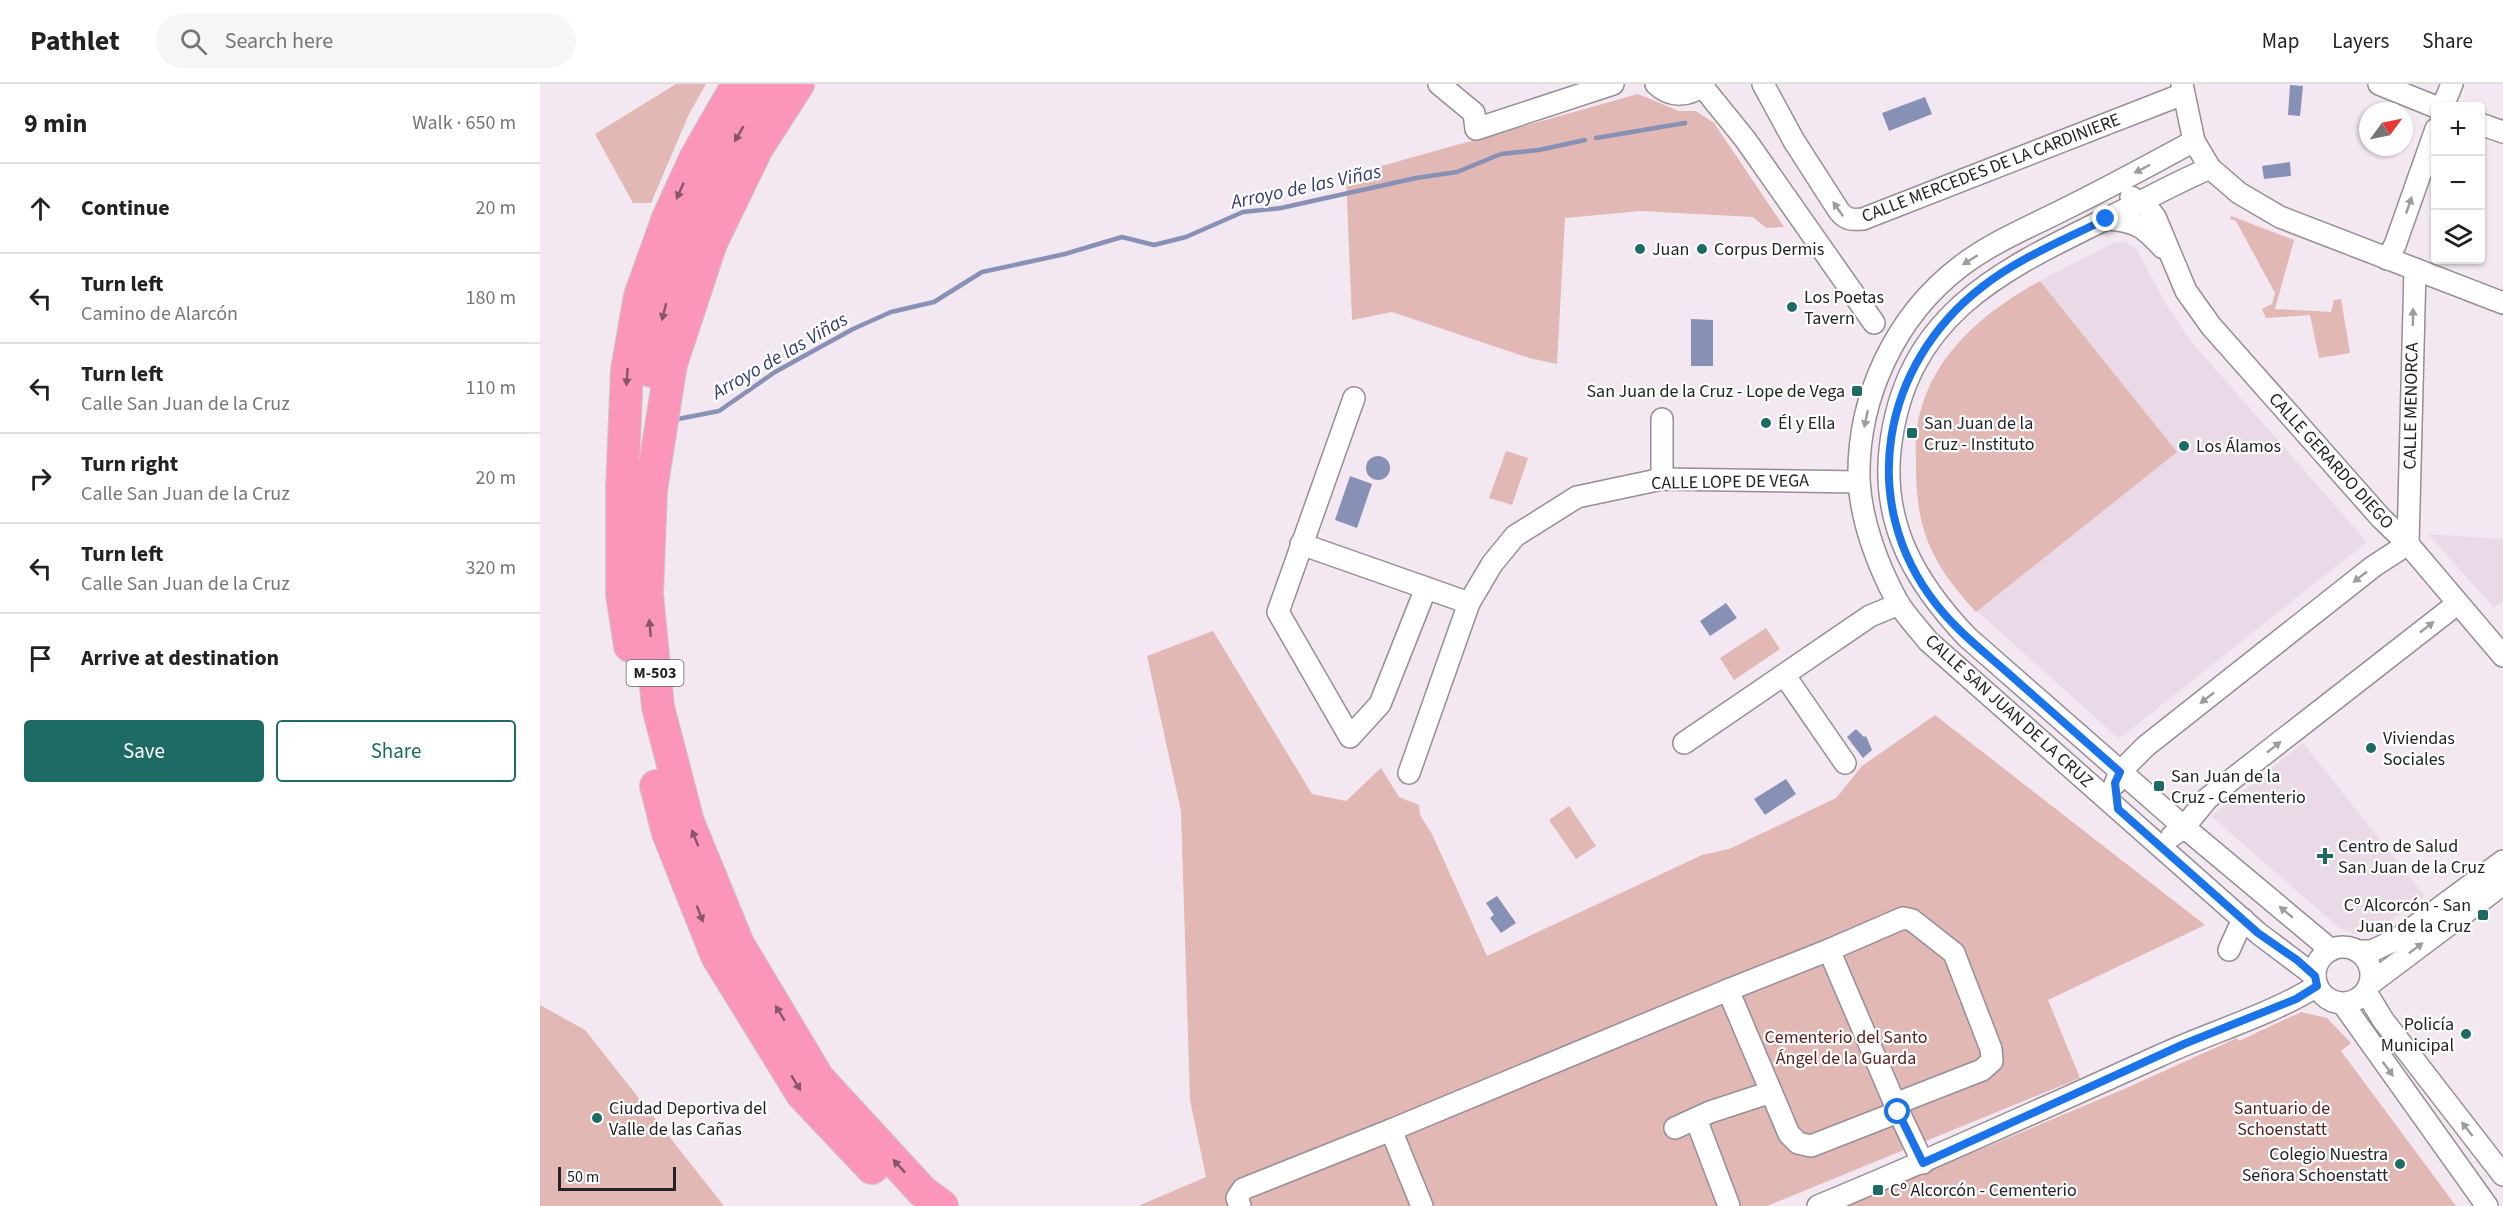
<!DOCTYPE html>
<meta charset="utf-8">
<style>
:root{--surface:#fff;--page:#f6f6f6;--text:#222;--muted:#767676;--line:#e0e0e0;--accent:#1e6a65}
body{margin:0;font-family:"Source Sans 3",sans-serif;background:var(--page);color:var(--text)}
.controls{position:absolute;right:18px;top:18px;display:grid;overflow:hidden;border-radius:6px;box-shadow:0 2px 4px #0004}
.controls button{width:54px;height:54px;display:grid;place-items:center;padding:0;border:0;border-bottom:2px solid var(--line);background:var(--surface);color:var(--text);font:30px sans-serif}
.compass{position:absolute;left:1819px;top:18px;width:54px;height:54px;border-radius:50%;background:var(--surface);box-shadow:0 2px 4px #0004;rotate:57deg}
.scale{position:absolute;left:18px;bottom:15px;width:118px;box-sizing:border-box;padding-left:6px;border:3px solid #252225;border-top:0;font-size:16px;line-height:21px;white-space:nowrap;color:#252225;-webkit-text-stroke:4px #fff;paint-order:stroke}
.stop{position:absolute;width:18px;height:18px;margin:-14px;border:4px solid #1a73e8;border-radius:50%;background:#fff}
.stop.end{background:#1a73e8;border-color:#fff;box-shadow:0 2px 6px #0008}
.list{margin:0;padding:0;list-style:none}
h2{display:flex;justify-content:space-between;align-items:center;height:78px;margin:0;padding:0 24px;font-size:26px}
h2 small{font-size:20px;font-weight:400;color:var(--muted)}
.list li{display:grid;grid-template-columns:39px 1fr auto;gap:18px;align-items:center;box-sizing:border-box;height:90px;padding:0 24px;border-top:2px solid var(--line)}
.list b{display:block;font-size:22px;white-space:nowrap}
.list p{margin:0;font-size:20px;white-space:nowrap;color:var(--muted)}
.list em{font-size:20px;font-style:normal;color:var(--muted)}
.actions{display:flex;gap:12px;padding:18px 24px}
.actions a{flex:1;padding:14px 0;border:2px solid var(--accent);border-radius:6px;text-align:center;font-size:21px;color:var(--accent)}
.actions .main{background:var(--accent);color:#fff}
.icon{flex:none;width:33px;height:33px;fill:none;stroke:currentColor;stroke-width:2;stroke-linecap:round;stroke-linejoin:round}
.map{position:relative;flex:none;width:1963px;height:1122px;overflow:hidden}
header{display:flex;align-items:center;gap:36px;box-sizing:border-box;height:84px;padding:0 30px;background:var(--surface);border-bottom:2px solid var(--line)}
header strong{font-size:28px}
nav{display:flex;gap:33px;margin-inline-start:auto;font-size:21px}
.search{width:420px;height:54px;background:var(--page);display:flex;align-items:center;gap:15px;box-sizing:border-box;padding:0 21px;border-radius:33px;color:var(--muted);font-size:22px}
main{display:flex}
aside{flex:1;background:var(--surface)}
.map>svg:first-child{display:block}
</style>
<header>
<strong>Pathlet</strong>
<div class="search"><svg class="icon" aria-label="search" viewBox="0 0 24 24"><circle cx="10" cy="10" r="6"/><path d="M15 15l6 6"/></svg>Search here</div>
<nav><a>Map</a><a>Layers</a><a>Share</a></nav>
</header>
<main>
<aside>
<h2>9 min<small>Walk · 650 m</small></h2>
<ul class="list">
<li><svg class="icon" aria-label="ahead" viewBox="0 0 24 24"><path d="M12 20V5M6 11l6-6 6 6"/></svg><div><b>Continue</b></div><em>20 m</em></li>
<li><svg class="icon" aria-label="left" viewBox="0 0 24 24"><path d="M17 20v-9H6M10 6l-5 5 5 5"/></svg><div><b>Turn left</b><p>Camino de Alarcón</p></div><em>180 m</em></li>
<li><svg class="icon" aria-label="left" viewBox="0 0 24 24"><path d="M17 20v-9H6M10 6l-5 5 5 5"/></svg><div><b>Turn left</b><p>Calle San Juan de la Cruz</p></div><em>110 m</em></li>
<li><svg class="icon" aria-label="right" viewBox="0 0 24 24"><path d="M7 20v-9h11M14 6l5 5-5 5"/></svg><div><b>Turn right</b><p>Calle San Juan de la Cruz</p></div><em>20 m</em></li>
<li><svg class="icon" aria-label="left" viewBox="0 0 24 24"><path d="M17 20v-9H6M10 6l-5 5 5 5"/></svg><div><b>Turn left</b><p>Calle San Juan de la Cruz</p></div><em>320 m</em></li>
<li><svg class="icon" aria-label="arrive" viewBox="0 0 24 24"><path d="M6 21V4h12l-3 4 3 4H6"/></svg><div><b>Arrive at destination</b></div></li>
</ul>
<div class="actions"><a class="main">Save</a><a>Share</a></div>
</aside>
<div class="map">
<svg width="1963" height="1122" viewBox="0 0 1963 1122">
<rect width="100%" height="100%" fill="#f3e8f1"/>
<g fill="#eadae8">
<polygon points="1585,158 1596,164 1626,220 1650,256 1827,458 1579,655 1437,527 1636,367 1500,197 1573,159"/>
<polygon points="1888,450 1963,455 1963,519 1953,523"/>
<polygon points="1763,659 1885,812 1836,847 1818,851 1798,843 1671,732"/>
</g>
<g fill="#e1b8b3">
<polygon points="136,0 166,0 149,30 111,119 93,119 55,50"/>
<polygon points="1098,10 1139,27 1156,27 1174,39 1244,143 1226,144 1213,133 1101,127 1025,134 1017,280 989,274 852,228 812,236 806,92"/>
<polygon points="1691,132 1754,156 1735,225 1791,228 1794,216 1801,215 1810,269 1779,274 1770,231 1726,234 1722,225 1732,220 1735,209 1696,137 1690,135"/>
<path d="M1500,197l137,171 -201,160c-44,-48 -60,-81 -60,-146 0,-12 -1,-25 1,-37 10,-70 65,-116 123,-148z"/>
<polygon points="966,367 988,374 972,421 949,414"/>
<polygon points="1226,544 1240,565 1194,596 1180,574"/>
<polygon points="673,547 772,710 806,717 841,684 859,713 879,721 880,731 892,750 947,872 1162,771 1189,765 1296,714 1322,682 1395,631 1665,841 1508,916 1540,994 1227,1122 598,1122 666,1093 650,1016 641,727 607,572"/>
<polygon points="1029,722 1056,762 1036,775 1009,736"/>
<polygon points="0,921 45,946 184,1122 0,1122"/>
<polygon points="1761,928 1787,934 1811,959 1801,967 1916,1122 1307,1122 1584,1005 1697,954 1699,957"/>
</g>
<g fill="#8790b5">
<polygon points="1750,1 1763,2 1760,32 1748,31"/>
<polygon points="1385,13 1392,30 1349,47 1342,29"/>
<polygon points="1750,78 1751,92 1724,95 1722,82"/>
<polygon points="1151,235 1173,236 1173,282 1151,282"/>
<circle cx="838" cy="384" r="12"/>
<polygon points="810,392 832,400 817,444 795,436"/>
<polygon points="1186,519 1197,534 1170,552 1160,537"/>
<polygon points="1316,645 1324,653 1326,652 1332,666 1323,674 1307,653"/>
<polygon points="1246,695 1256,710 1225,731 1214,715"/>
<polygon points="957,812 976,839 961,849 950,834 954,831 946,819"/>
</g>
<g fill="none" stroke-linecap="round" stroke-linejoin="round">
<g stroke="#8790b5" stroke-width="4.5">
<polyline points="1056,54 1145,39"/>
<polyline points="138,335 179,327 235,288 313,245 351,228 394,218 442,188 525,170 582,153 614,161 646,153 703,128 741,124 876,94 917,88 961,70 999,66 1045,56"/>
</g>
<defs>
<g id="minor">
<polyline points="899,0 934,29 936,45 1073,0"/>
<path d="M1116,0c15,14 33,13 48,0"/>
<path d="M1223,0l31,57 45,70c7,9 13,9 24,8l320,-125"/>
<polyline points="1642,0 1654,57 1670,84 1699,109 1740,133 1963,219"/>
<polyline points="1839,0 1896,23"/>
<polyline points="1162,2 1205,55 1334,239"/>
<polyline points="1903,22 1912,0"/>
<polyline points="1940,40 1963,48"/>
<path d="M1654,57c-44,24 -88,48 -133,70 -34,17 -70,32 -100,55 -66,50 -104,132 -102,214 2,41 19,86 38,121 8,14 21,27 31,40l330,292 57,43"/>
<path d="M1670,84c-33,14 -65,32 -98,48 -110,54 -207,97 -222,234 -8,76 26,133 77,187l217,190 147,123"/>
<polyline points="1591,113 1607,123 1615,133 1646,207 1671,242 1841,434 1868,460 1963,572"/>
<path d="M1566,135c30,2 37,7 57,29"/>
<polyline points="1847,175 1855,161 1896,45"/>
<polyline points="814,314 738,528 810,653 840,620 886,504"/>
<polyline points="1122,395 1122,335"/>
<polyline points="761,460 929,519"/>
<polyline points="1245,592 1305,679"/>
<polyline points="1144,659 1330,532 1359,520"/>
<polyline points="869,689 929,519 952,480 975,452 1037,413 1122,395 1319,398"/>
<polyline points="1575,700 1580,688 1606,662 1834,482 1868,460 1875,185"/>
<polyline points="1632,752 1644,743 1668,714 1917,520"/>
<circle cx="1803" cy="891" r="28"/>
<polyline points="1289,866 1188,906 1249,1050 1258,1059 1271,1062 1358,1028"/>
<polyline points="1689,866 1703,835"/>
<polyline points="1818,867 1832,867 1859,854 1963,777"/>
<polyline points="1830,900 1963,800"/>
<polyline points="1826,908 1843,936 1963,1091"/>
<polyline points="1803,920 1947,1122"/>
<polyline points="1355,1020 1289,866 1363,834 1372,836 1414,869 1451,965 1452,977 1442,986 1355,1020 1383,1079"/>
<polyline points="1156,1035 1189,1122"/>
<polyline points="1135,1044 1170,1028 1231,1008"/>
<polyline points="700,1122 697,1114 703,1105 851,1046"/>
<polyline points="882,1122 851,1046 1188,906"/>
<path d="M1278,1122c115,-47 228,-99 341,-150 52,-24 109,-40 158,-70"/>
</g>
<g id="highway">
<polyline points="258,0 217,64 171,159 131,280 111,406 107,510 118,623 148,738 198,860 278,994 382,1107 402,1122"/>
<polyline points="111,287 135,181 186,72 230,0"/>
<polyline points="90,562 82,510 82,404 87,286 100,212 128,134 156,73 198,0"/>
<polyline points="116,702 128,749 177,872 262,1010 332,1084"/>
</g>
</defs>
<use href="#minor" stroke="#978d96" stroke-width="24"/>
<use href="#highway" stroke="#cbcacb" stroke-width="34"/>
<use href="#minor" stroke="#fff" stroke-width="21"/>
<use href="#highway" stroke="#fb95b9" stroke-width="32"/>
</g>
<defs><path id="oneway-solid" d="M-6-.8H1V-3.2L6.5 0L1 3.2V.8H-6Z" transform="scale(1.5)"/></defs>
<g fill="#855668">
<use href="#oneway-solid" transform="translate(199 50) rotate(120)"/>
<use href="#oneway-solid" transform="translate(140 107) rotate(114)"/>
<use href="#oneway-solid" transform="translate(124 228) rotate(104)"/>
<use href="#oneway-solid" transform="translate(87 293) rotate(94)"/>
<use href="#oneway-solid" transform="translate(110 544) rotate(-95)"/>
<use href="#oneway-solid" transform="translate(155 754) rotate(-112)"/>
<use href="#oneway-solid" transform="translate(160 830) rotate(69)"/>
<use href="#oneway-solid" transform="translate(240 929) rotate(-121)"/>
<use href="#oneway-solid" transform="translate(256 999) rotate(58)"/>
<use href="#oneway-solid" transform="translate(359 1082) rotate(-133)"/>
</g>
<g fill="#9d9c9d">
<use href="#oneway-solid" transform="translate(1602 85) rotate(152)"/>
<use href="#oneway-solid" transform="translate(1869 121) rotate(-71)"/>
<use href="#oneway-solid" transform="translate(1298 125) rotate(-125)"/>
<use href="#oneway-solid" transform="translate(1430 176) rotate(148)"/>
<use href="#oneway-solid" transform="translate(1873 233) rotate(-89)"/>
<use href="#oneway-solid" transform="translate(1326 335) rotate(102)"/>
<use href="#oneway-solid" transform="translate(1820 493) rotate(142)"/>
<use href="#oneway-solid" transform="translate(1887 543) rotate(-38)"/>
<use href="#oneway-solid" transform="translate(1667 614) rotate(142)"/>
<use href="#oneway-solid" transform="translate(1734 663) rotate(-38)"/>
<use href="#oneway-solid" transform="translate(1746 828) rotate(-140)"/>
<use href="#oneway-solid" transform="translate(1876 864) rotate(-37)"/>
<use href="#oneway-solid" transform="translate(1848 985) rotate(54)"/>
<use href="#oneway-solid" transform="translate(1927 1045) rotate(-128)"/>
</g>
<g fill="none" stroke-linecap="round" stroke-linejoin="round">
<path stroke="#1a73e8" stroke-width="8" d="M1358,1028l25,51 261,-119 112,-45 21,-13 -2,-10 -18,-16 -39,-27 -140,-124 -3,-26 5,-11c-37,-33 -75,-66 -112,-99 -25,-22 -52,-43 -72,-69 -80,-102 -54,-240 46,-317 37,-29 82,-47 124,-68"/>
</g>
<g fill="#1e6a65" stroke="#fff" stroke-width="2">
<circle cx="1100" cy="165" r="6"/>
<circle cx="1162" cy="165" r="6"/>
<circle cx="1252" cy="223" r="6"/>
<rect x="1311" y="301" width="12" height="12" rx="3"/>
<circle cx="1226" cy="339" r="6"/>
<rect x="1366" y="343" width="12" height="12" rx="3"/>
<circle cx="1644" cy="362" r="6"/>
<circle cx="1831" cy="664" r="6"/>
<rect x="1613" y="696" width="12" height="12" rx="3"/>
<path d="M1782 763h6v6h6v6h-6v6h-6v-6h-6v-6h6z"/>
<rect x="1937" y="825" width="12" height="12" rx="3"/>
<circle cx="1926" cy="950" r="6"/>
<circle cx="57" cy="1034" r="6"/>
<circle cx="1860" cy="1080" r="6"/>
<rect x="1332" y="1100" width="12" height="12" rx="3"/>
</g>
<g text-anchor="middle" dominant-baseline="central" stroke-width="4.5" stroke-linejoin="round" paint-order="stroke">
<rect fill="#fff" stroke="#666466" stroke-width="1.5" x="86.5" y="576" width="57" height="26" rx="4.5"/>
<g font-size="16" font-weight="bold" fill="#252225">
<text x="115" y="589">M-503</text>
</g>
<g font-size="18" fill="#252225" stroke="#fff">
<text transform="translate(1451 84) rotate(-21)">CALLE MERCEDES DE LA CARDINIERE</text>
<text transform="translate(1871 322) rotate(-89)">CALLE MENORCA</text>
<text transform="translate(1791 377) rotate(48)">CALLE GERARDO DIEGO</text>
<text transform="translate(1190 398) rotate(-1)">CALLE LOPE DE VEGA</text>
<text transform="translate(1469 627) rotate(42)">CALLE SAN JUAN DE LA CRUZ</text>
</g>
<g font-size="18" fill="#252225" stroke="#fff" text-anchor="start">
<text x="1112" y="165">Juan</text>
<text x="1174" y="165">Corpus Dermis</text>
<text x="1264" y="213">Los Poetas<tspan x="1264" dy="21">Tavern</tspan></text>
<text x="1305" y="307" text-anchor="end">San Juan de la Cruz - Lope de Vega</text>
<text x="1238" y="339">Él y Ella</text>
<text x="1384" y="339">San Juan de la<tspan x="1384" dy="21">Cruz - Instituto</tspan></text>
<text x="1656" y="362">Los Álamos</text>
<text x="1843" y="654">Viviendas<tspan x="1843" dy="21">Sociales</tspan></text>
<text x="1631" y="692">San Juan de la<tspan x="1631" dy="21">Cruz - Cementerio</tspan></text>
<text x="1798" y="762">Centro de Salud<tspan x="1798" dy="21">San Juan de la Cruz</tspan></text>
<text x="1931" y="821" text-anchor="end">Cº Alcorcón - San<tspan x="1931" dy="21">Juan de la Cruz</tspan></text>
<text x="1914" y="940" text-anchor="end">Policía<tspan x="1914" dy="21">Municipal</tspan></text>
<text x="69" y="1024">Ciudad Deportiva del<tspan x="69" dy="21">Valle de las Cañas</tspan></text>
<text x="1848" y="1070" text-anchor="end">Colegio Nuestra<tspan x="1848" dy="21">Señora Schoenstatt</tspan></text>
<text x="1350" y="1106">Cº Alcorcón - Cementerio</text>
</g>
<g font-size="18" fill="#5a201e" stroke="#fff">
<text x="1306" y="953">Cementerio del Santo<tspan x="1306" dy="21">Ángel de la Guarda</tspan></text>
<text x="1742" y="1024">Santuario de<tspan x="1742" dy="21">Schoenstatt</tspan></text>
</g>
<g font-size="20" font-style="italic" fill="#333d6f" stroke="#fff">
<text transform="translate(766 103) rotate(-12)">Arroyo de las Viñas</text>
<text transform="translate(240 272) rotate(-30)">Arroyo de las Viñas</text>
</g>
</g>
</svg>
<div class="controls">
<button>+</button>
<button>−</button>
<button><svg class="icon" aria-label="layers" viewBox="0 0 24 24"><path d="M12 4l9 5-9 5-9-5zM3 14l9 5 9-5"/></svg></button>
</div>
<svg class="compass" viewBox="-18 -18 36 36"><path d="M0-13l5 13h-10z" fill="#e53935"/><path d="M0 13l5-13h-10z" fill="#767676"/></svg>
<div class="scale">50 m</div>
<div class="stop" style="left:1358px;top:1028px"></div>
<div class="stop end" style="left:1566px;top:135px"></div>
</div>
</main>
